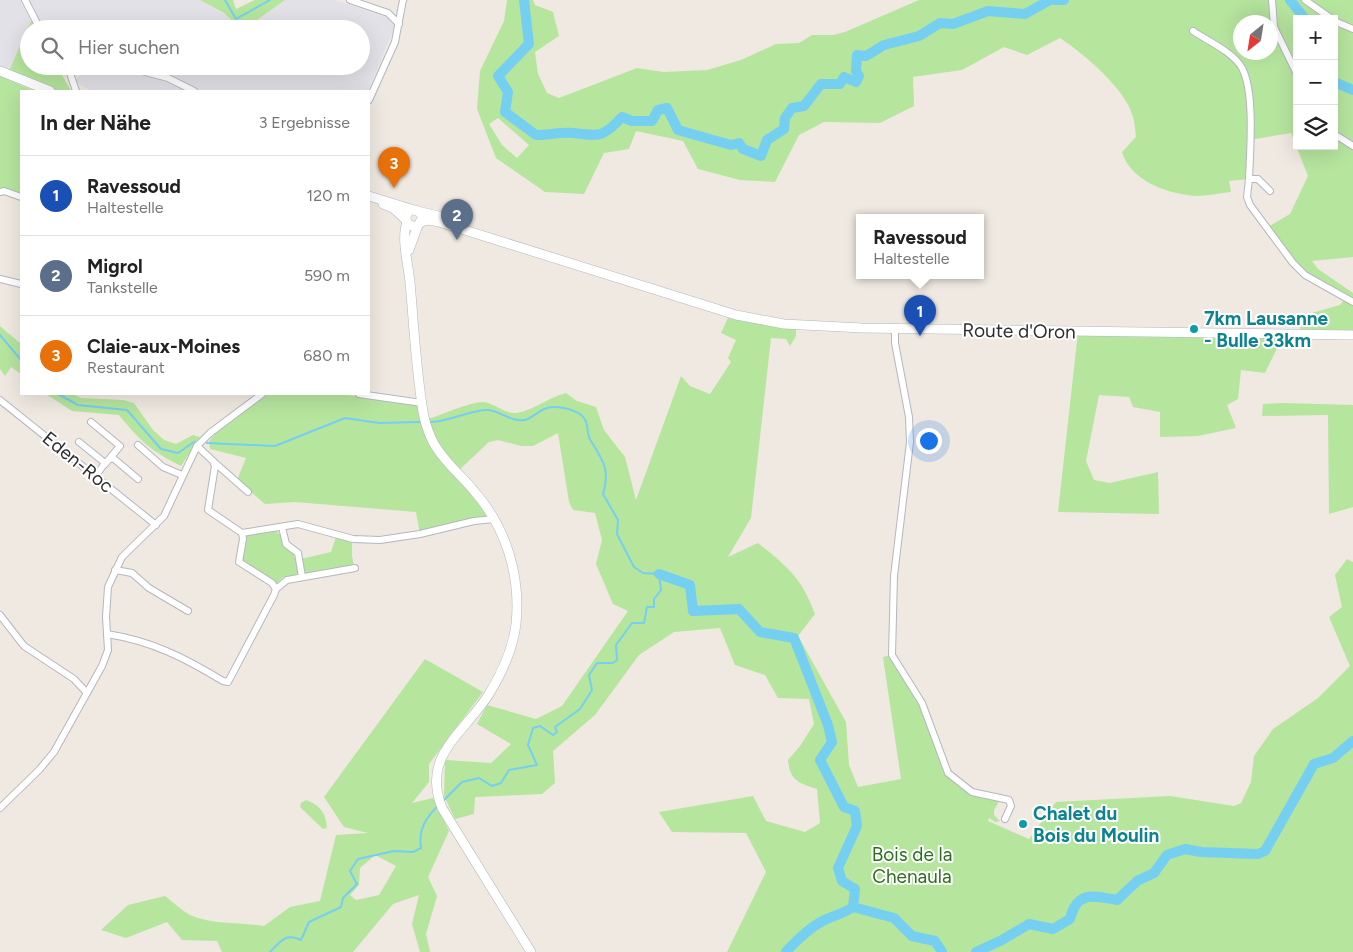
<!DOCTYPE html>
<html lang="de">
<meta charset="utf-8">
<style>
:root{--surface:#fff;--page:#f6f6f6;--text:#222;--muted:#767676;--line:#e0e0e0;--accent:#1a73e8}
body{margin:0;font-family:Figtree,sans-serif;background:var(--page);color:var(--text)}
.controls{position:absolute;right:15px;top:15px;display:grid;overflow:hidden;border-radius:0px;box-shadow:0 5px 20px #0002}
.controls button{width:45px;height:45px;display:grid;place-items:center;padding:0;border:0;border-bottom:1px solid var(--line);background:var(--surface);color:var(--text);font:25px sans-serif}
.compass{position:absolute;left:1233px;top:15px;width:45px;height:45px;border-radius:50%;background:var(--surface);box-shadow:0 5px 20px #0002;rotate:210deg}
.you{position:absolute;left:928px;top:440px;width:18px;height:18px;margin:-12px;border:4px solid #fff;border-radius:50%;background:#1a73e8;box-shadow:0 0 0 8px #1a73e833}
.badge{display:grid;place-items:center;width:32px;height:32px;border-radius:50%;background:var(--accent);color:#fff;font-size:16px;font-weight:700}
.pin{position:absolute;translate:-50% -41px;filter:drop-shadow(0 1px 2px #0008)}
.pin::after{content:'';position:absolute;top:26px;width:18px;height:15px;background:inherit;clip-path:polygon(0 0,100% 0,50% 100%)}
.popup{position:absolute;left:856px;top:214px;width:128px;height:65px;box-sizing:border-box;display:grid;place-content:center;border-radius:0px;background:var(--surface);filter:drop-shadow(0 1px 4px #0005);font-size:16px;white-space:nowrap;color:var(--muted)}
.popup b{font-size:19px;color:var(--text)}
.popup::after{content:'';position:absolute;left:50%;top:100%;margin-left:-10px;border:10px solid transparent;border-top-color:var(--surface)}
.list{margin:0;padding:0;list-style:none}
h2{display:flex;justify-content:space-between;align-items:center;height:65px;margin:0;padding:0 20px;font-size:21px}
h2 small{font-size:16px;font-weight:400;color:var(--muted)}
.list li{display:grid;grid-template-columns:32px 1fr auto;gap:15px;align-items:center;box-sizing:border-box;height:80px;padding:0 20px;border-top:1px solid var(--line)}
.list b{display:block;font-size:19px;white-space:nowrap}
.list p{margin:0;font-size:16px;white-space:nowrap;color:var(--muted)}
.list em{font-size:16px;font-style:normal;color:var(--muted)}
.icon{flex:none;width:28px;height:28px;fill:none;stroke:currentColor;stroke-width:2;stroke-linecap:round;stroke-linejoin:round}
.map{position:relative;flex:none;width:1353px;height:952px;overflow:hidden}
.search{position:absolute;background:var(--surface);box-shadow:0 5px 20px #0002;left:20px;top:20px;width:350px;height:55px;display:flex;align-items:center;gap:12px;box-sizing:border-box;padding:0 18px;border-radius:28px;color:var(--muted);font-size:19px}
.panel{position:absolute;background:var(--surface);box-shadow:0 5px 20px #0002;left:20px;top:90px;width:350px;height:305px;border-radius:0px}
.map>svg:first-child{display:block}
</style>
<div class="map">
<svg width="1353" height="952" viewBox="0 0 1353 952">
<rect width="100%" height="100%" fill="#efe9e1"/>
<g fill="#e3e1e8">
<polygon points="0,0 20,0 31,21 9,71 0,67"/>
<polygon points="30,0 200,0 224,14 240,29 44,29"/>
<polygon points="285,0 335,0 388,18 395,26 368,91 202,91 142,66 361,66 361,29 244,29"/>
<polygon points="111,68 149,74 187,91 91,91 76,82 77,78 87,69"/>
</g>
<g fill="#b6e59e" fill-rule="evenodd">
<polygon points="200,0 233,0 236,9 255,0 285,0 244,29 240,29 224,13"/>
<path d="M507,0h26l2,5 18,7 6,24 -24,16 3,22 9,19 12,5 78,-30 26,4 44,-2 34,-10 35,-16 23,-1 13,-8h21l12,-3 74,-32h434v257l-41,4 6,8 35,24v42h-53l1,-19 39,-11 5,-7 -40,-23 -39,-47 24,-14 18,-38 -17,-43 -42,7v39l-20,2 2,11c-11,1 -24,4 -35,4 -27,-2 -65,-14 -74,-44l14,-15c-1,-7 -1,-14 -3,-20 -7,-28 -49,-63 -73,-79l-33,17 -23,-8 -42,23 -49,7 1,29 -34,17 -56,-1 -25,13 -24,47 -35,-2 -42,-11 -15,-28 -47,-10 -7,18 -25,4 -20,41 -39,-2 -49,-34 -19,-49 3,-38 24,-50zM1297,19h37v127h-37zM1240,22h30v30h-30zM498,118l31,27 -12,13 -15,-13 -13,-21z"/>
<polygon points="31,21 36,29 29,29 29,66 57,66 71,91 58,91 9,71"/>
<polygon points="0,76 34,91 21,91 21,195 0,189"/>
<path d="M728,318l68,10v8l-6,10 -4,-7 -15,-1 -20,180 -23,39 30,-14c29,23 44,35 57,71l-17,22 48,86 3,43 9,22 43,-8 -18,-122 9,-2 30,48 26,70 24,19 29,6 -7,12v5l6,6 -5,1 -6,-4 -1,3 41,18 27,-37 114,-6 64,10 7,-3 10,-21 3,-26 19,-27 45,-31 32,-32 -21,-49 13,-10 -7,-32 12,-16 6,3v390h-626l39,-80 -20,-39 -74,-1 -13,-20 94,-16 13,25 39,11 15,-9 -3,-34c-18,-6 -27,-8 -29,-29l12,-14 14,-22 -5,-25 -31,-1 -13,-23 -30,-10 -15,-37 -46,4 -35,23 -44,60 -42,36 2,32 -13,11 -67,3 -1,17 -19,5 -11,-23 1,-36 46,3 20,-19 -34,-20 10,-19 49,14 26,-13 66,-95 -15,-7 -17,-40 6,-24 -7,-27 -22,-3 -4,-8 -11,-69 -25,13h-12l-23,-6 -9,2 -32,30 37,47 -74,15 -4,-22 -121,-10 -30,2 -28,-24 9,-22 -36,-9 -1,-8 7,-8 50,-39h71l85,9 2,14 7,1c13,-4 39,-16 52,-16 12,1 21,12 33,11 17,-2 33,-16 50,-20l11,8 19,6 8,23 21,27 11,43 45,-124 9,10 20,8 21,-32 -3,-4 8,-18 -15,-7z"/>
<polygon points="0,326 21,344 21,374 11,367 5,376 0,369"/>
<polygon points="1078,332 1284,334 1265,373 1241,370 1238,399 1227,405 1236,428 1198,436 1160,437 1160,412 1133,407 1129,397 1099,395 1086,461 1094,480 1110,483 1158,472 1159,514 1058,512"/>
<path d="M46,394h27l8,4 42,2 11,3 19,27 11,10 12,4 17,-9 7,2 -19,29c-30,-15 -41,-25 -62,-51l-47,-4z"/>
<polygon points="1283,403 1353,405 1353,507 1329,514 1328,415 1262,416 1263,404"/>
<path d="M274,530c15,9 24,28 24,45l-15,2 -7,7 -33,-21 -2,-6 5,-23z"/>
<polygon points="336,537 352,541 352,556 354,566 304,574 301,559 331,552"/>
<path d="M425,659l58,33 -54,72v18l-17,21 21,-5 16,33 -21,46 9,19 -11,38 4,18h-10l-8,-28 7,-29 -26,9 -40,48h-131l-5,-11 -35,-1 -15,-18 -41,16 -25,-8 27,-25 37,-9c8,6 16,14 25,19 23,10 49,7 74,11l26,-19 30,-6 16,-66 32,-2 -24,-6 -20,-30zM375,855l21,11 -17,29 -23,5 -6,-5 9,-10 1,-17z"/>
<path d="M306,800c14,5 20,13 21,28l-4,1 -23,-22 1,-4z"/>
</g>
<g fill="none" stroke-linecap="round" stroke-linejoin="round">
<g stroke="#75cff0" stroke-width="2">
<polyline points="225,0 236,19 270,0"/>
<polyline points="0,335 21,360"/>
<polyline points="58,394 78,405 127,410 161,449 178,453 194,442"/>
<path d="M431,422c19,-1 40,-12 56,-12 13,0 23,12 37,10 8,-1 15,-10 23,-12 9,-3 25,1 33,6 11,8 5,19 11,27 13,21 19,29 12,53l15,26 -1,14 17,33 9,6 16,1 2,16 -7,9v8h-7l-3,16h-12l-16,22 1,15 -4,3h-16l-8,12 3,15 -12,19 -25,18 2,5 -4,3 -13,-9 -7,2 -5,17 9,20 -28,5 -8,13 -9,3 -13,-8 -17,4 -18,18"/>
<polyline points="207,443 275,446 345,418 379,423 420,422"/>
<path d="M270,952c10,-10 16,-20 31,-12l8,-18 32,-15 2,-9 14,-14 -7,-13 8,-12 36,-8 19,1 8,-4c-3,-18 5,-31 18,-43"/>
</g>
<g stroke="#75cff0" stroke-width="10">
<path d="M524,0l5,44 -31,32 10,16 -3,20 31,23c12,0 25,-3 37,-2 26,3 30,5 49,-16l10,4h20l6,-11 9,-2 11,22 53,15 8,-2 4,6 18,7 6,-16 17,-11 1,-11 7,-10 12,-2 17,-22h19l4,-7 12,5 3,-6 -3,-5 1,-16 9,1 18,-11 35,-9 21,-13 13,1 35,-13 37,3 25,-14"/>
<polyline points="1054,0 1064,0"/>
<polyline points="1290,0 1305,19"/>
<polyline points="1334,82 1353,90"/>
<polyline points="659,574 690,585 693,611 739,609 760,632 794,638 828,725 832,742 820,760 844,807 855,811 857,826 838,868 842,881 855,889 853,907 894,918 912,936 935,941 942,952"/>
<path d="M786,952c11,-12 26,-27 41,-33 11,-5 16,-5 26,-12"/>
<path d="M976,952l26,-12 27,-16 24,5 17,-10c7,-29 24,-23 47,-19l20,-19 17,-8 13,-18 18,-6 16,3 57,2 7,-3 49,-87 19,-6 20,-17"/>
</g>
<defs>
<g id="minor">
<polyline points="25,0 40,29"/>
<polyline points="350,0 388,13 399,24"/>
<polyline points="1272,0 1274,27 1297,74"/>
<polyline points="1305,0 1332,19"/>
<polyline points="1334,21 1353,29"/>
<path d="M1193,31c15,10 40,21 49,37 13,24 8,83 7,111"/>
<polyline points="61,66 70,73 76,91"/>
<polyline points="123,66 168,78 194,91"/>
<polyline points="70,73 86,66"/>
<polyline points="369,100 395,42 403,0"/>
<polyline points="1334,134 1353,146"/>
<polyline points="1270,191 1258,179 1249,179 1247,197 1250,205 1293,263 1305,275 1353,302"/>
<polyline points="0,192 4,191 21,197"/>
<polyline points="0,279 21,284"/>
<polyline points="895,328 895,343 909,417 910,442 894,576 892,655 922,703 948,773 972,792 1009,800 1011,806 1005,819"/>
<polyline points="359,394 422,403"/>
<polyline points="0,400 156,525"/>
<polyline points="91,422 120,446 105,464"/>
<polyline points="79,442 105,463 95,477"/>
<polyline points="138,445 163,467 182,475"/>
<polyline points="110,459 113,458 138,479"/>
<polyline points="214,462 248,492"/>
<polyline points="282,527 286,544 298,553 302,577"/>
<polyline points="242,533 298,524 353,539 380,540 420,534 474,521 494,519"/>
<polyline points="115,570 132,573 149,588 188,611"/>
<polyline points="276,589 287,580 355,568"/>
<polyline points="0,615 24,646 74,679 87,693"/>
<path d="M107,634c45,7 78,24 116,47l5,1 46,-87 2,-6 -4,-6 -33,-21 4,-23 -1,-6 -34,-23 7,-44 -2,-5 -16,-15"/>
<polyline points="0,808 39,770 54,752 102,666 108,650 106,617 108,587 122,557 164,516 197,446 210,433 262,394"/>
</g>
<g id="secondary">
<polyline points="0,71 50,91"/>
<polyline points="369,196 414,210"/>
<polyline points="383,204 393,208 406,220"/>
<circle cx="414" cy="218" r="8"/>
<polyline points="417,211 443,217"/>
<path d="M407,222c-6,17 1,41 3,60 4,44 6,91 14,135 2,8 5,17 9,25 10,19 27,32 41,49 32,36 47,85 42,133 -3,24 -14,49 -27,70 -25,40 -68,61 -47,114l89,144"/>
<polyline points="420,222 429,220 439,222 736,315 784,324 862,328 1353,335"/>
<polyline points="409,250 418,225"/>
</g>
</defs>
<use href="#minor" stroke="#b4b7c1" stroke-width="8"/>
<use href="#secondary" stroke="#b4b7c1" stroke-width="10"/>
<use href="#minor" stroke="#fff" stroke-width="6"/>
<use href="#secondary" stroke="#fff" stroke-width="9"/>
</g>
<g fill="#0f9aa8" stroke="#fff" stroke-width="2">
<circle cx="1194" cy="329" r="5"/>
<circle cx="1023" cy="824" r="5"/>
</g>
<g text-anchor="middle" dominant-baseline="central" stroke-width="4" stroke-linejoin="round" paint-order="stroke">
<g font-size="19" font-weight="bold" fill="#0d838f" stroke="#fff" text-anchor="start">
<text x="1204" y="318">7km Lausanne<tspan x="1204" dy="22">- Bulle 33km</tspan></text>
<text x="1033" y="813">Chalet du<tspan x="1033" dy="22">Bois du Moulin</tspan></text>
</g>
<g font-size="19" fill="#2e2e2e" stroke="#fff">
<text transform="translate(1019 331) rotate(1)">Route d'Oron</text>
<text transform="translate(78 462) rotate(39)">Eden-Roc</text>
</g>
<g font-size="19" fill="#2c6e1b" stroke="#fff">
<text x="912" y="854">Bois de la<tspan x="912" dy="22">Chenaula</tspan></text>
</g>
</g>
</svg>
<div class="controls">
<button>+</button>
<button>−</button>
<button><svg class="icon" aria-label="layers" viewBox="0 0 24 24"><path d="M12 4l9 5-9 5-9-5zM3 14l9 5 9-5"/></svg></button>
</div>
<svg class="compass" viewBox="-18 -18 36 36"><path d="M0-13l5 13h-10z" fill="#e53935"/><path d="M0 13l5-13h-10z" fill="#767676"/></svg>
<div class="you"></div>
<div class="pin badge" style="left:920px;top:336px;background:#1a4fb4">1</div>
<div class="popup"><b>Ravessoud</b>Haltestelle</div>
<div class="pin badge" style="left:457px;top:240px;background:#5c6f8a">2</div>
<div class="pin badge" style="left:394px;top:188px;background:#e8710a">3</div>
<div class="search"><svg class="icon" aria-label="search" viewBox="0 0 24 24"><circle cx="10" cy="10" r="6"/><path d="M15 15l6 6"/></svg>Hier suchen</div>
<section class="panel">
<h2>In der Nähe<small>3 Ergebnisse</small></h2>
<ul class="list">
<li><span class="badge" style="background:#1a4fb4">1</span><div><b>Ravessoud</b><p>Haltestelle</p></div><em>120 m</em></li>
<li><span class="badge" style="background:#5c6f8a">2</span><div><b>Migrol</b><p>Tankstelle</p></div><em>590 m</em></li>
<li><span class="badge" style="background:#e8710a">3</span><div><b>Claie-aux-Moines</b><p>Restaurant</p></div><em>680 m</em></li>
</ul>
</section>
</div>
